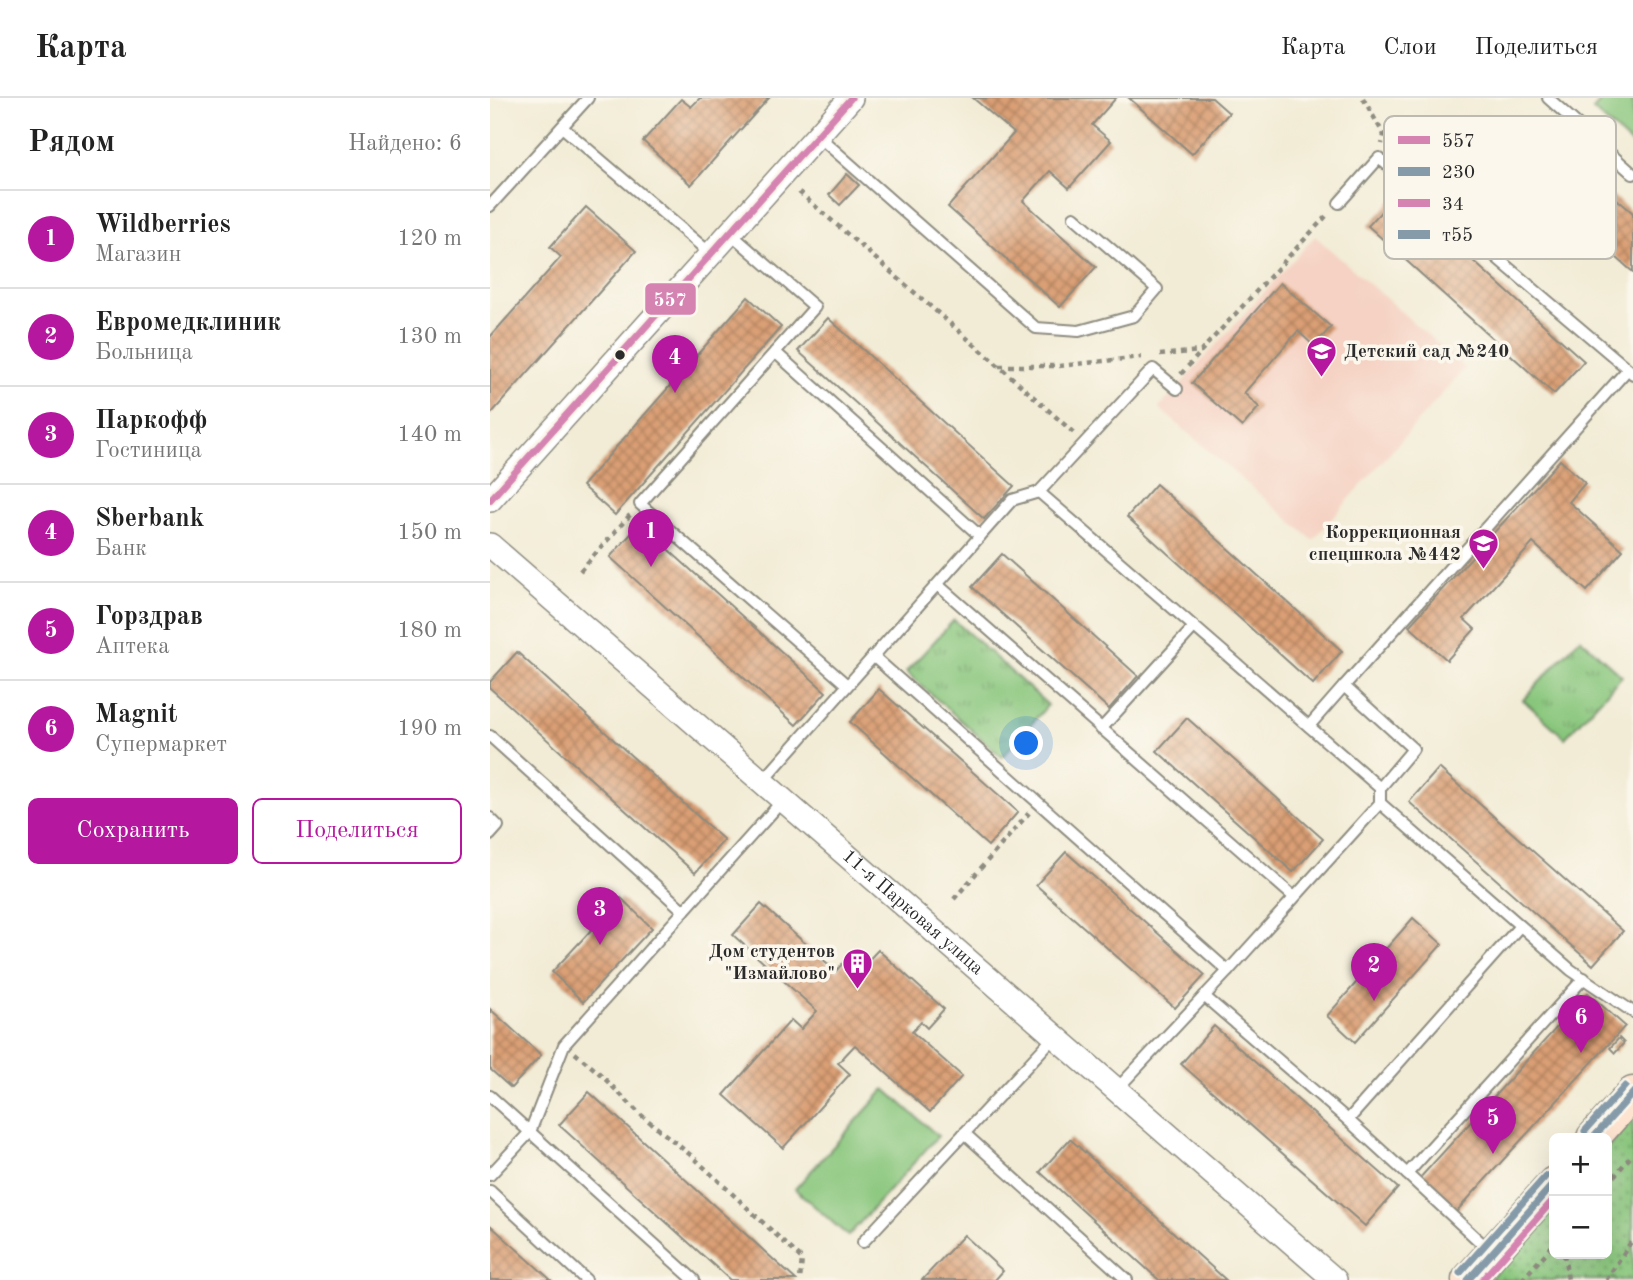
<!DOCTYPE html>
<html lang="ru">
<meta charset="utf-8">
<style>
:root{--surface:#fff;--page:#f2f2f2;--text:#222;--muted:#767676;--line:#e0e0e0;--accent:#b5179e}
body{margin:0;font-family:"Old Standard TT",serif;background:var(--page);color:var(--text)}
.controls{position:absolute;right:21px;bottom:21px;display:grid;overflow:hidden;border-radius:10px;box-shadow:0 7px 28px #0002}
.controls button{width:63px;height:63px;display:grid;place-items:center;padding:0;border:0;border-bottom:2px solid var(--line);background:var(--surface);color:var(--text);font:35px sans-serif}
.you{position:absolute;left:537px;top:646px;width:24px;height:24px;margin:-18px;border:5px solid #fff;border-radius:50%;background:#1a73e8;box-shadow:0 0 0 10px #1a73e833}
.badge{display:grid;place-items:center;width:46px;height:46px;border-radius:50%;background:var(--accent);color:#fff;font-size:23px;font-weight:700}
.pin{position:absolute;translate:-50% -58px;filter:drop-shadow(0 2px 4px #0008)}
.pin::after{content:'';position:absolute;top:37px;width:24px;height:21px;background:inherit;clip-path:polygon(0 0,100% 0,50% 100%)}
.list{margin:0;padding:0;list-style:none}
h2{display:flex;justify-content:space-between;align-items:center;height:91px;margin:0;padding:0 28px;font-size:30px}
h2 small{font-size:23px;font-weight:400;color:var(--muted)}
.list li{display:grid;grid-template-columns:46px 1fr auto;gap:21px;align-items:center;box-sizing:border-box;height:98px;padding:0 28px;border-top:2px solid var(--line)}
.list b{display:block;font-size:26px;white-space:nowrap}
.list p{margin:0;font-size:23px;white-space:nowrap;color:var(--muted)}
.list em{font-size:23px;font-style:normal;color:var(--muted)}
.actions{display:flex;gap:14px;padding:21px 28px}
.actions a{flex:1;padding:16px 0;border:2px solid var(--accent);border-radius:10px;text-align:center;font-size:24px;color:var(--accent)}
.actions .main{background:var(--accent);color:#fff}
.map{position:relative;flex:none;width:1143px;height:1182px;overflow:hidden}
header{display:flex;align-items:center;gap:42px;box-sizing:border-box;height:98px;padding:0 35px;background:var(--surface);border-bottom:2px solid var(--line)}
header strong{font-size:33px}
nav{display:flex;gap:38px;margin-inline-start:auto;font-size:24px}
main{display:flex}
aside{flex:1;background:var(--surface)}
.map>svg:first-child{display:block}
</style>
<header>
<strong>Карта</strong>
<nav><a>Карта</a><a>Слои</a><a>Поделиться</a></nav>
</header>
<main>
<aside>
<h2>Рядом<small>Найдено: 6</small></h2>
<ul class="list">
<li><span class="badge">1</span><div><b>Wildberries</b><p>Магазин</p></div><em>120 m</em></li>
<li><span class="badge">2</span><div><b>Евромедклиник</b><p>Больница</p></div><em>130 m</em></li>
<li><span class="badge">3</span><div><b>Паркофф</b><p>Гостиница</p></div><em>140 m</em></li>
<li><span class="badge">4</span><div><b>Sberbank</b><p>Банк</p></div><em>150 m</em></li>
<li><span class="badge">5</span><div><b>Горздрав</b><p>Аптека</p></div><em>180 m</em></li>
<li><span class="badge">6</span><div><b>Magnit</b><p>Супермаркет</p></div><em>190 m</em></li>
</ul>
<div class="actions"><a class="main">Сохранить</a><a>Поделиться</a></div>
</aside>
<div class="map">
<svg width="1143" height="1182" viewBox="0 0 1143 1182">
<defs>
<pattern id="grass-dots" width="8" height="8" patternUnits="userSpaceOnUse" patternTransform="scale(1.75)"><rect width="8" height="8" fill="#88c67c"/><path d="M2 2h.1M6 6h.1" fill="none" stroke="#6fa166" stroke-width="1.8" stroke-linecap="round"/></pattern>
<pattern id="park-tufts" width="24" height="20" patternUnits="userSpaceOnUse" patternTransform="scale(1.75)"><rect width="24" height="20" fill="#88c67c"/><path d="M3 7l-1-3M5 7V3M7 7l1-3M15 17l-1-3M17 17v-4M19 17l1-3" fill="none" stroke="#6fa166"/></pattern>
<pattern id="building-cross-hatch" width="8" height="8" patternUnits="userSpaceOnUse" patternTransform="scale(1.75)"><rect width="8" height="8" fill="#da9f74"/><path d="M0 0l8 8M0 8l8-8" fill="none" stroke="#b1825f"/></pattern>
</defs>
<rect width="100%" height="100%" fill="#fbf7ec"/>
<filter id="ink" filterUnits="userSpaceOnUse"><feTurbulence type="fractalNoise" baseFrequency=".0143" numOctaves="2"/><feDisplacementMap in="SourceGraphic" scale="14" xChannelSelector="R" yChannelSelector="G"/><feConvolveMatrix kernelMatrix="1 2 1 2 8 2 1 2 1" color-interpolation-filters="sRGB"/></filter>
<filter id="wash" filterUnits="userSpaceOnUse"><feTurbulence type="fractalNoise" baseFrequency=".00686" numOctaves="4" result="noise"/><feDisplacementMap in="SourceGraphic" scale="28" xChannelSelector="R" yChannelSelector="G"/><feGaussianBlur stdDeviation="1.57" result="paint"/><feColorMatrix in="noise" values="0 0 0 0 0 0 0 0 0 0 0 0 0 0 0 0 0 1.4 0 .05"/><feComposite in="paint" operator="in"/></filter>
<g filter="url(#wash)">
<rect width="100%" height="100%" fill="#f2ecd6"/>
<polygon fill="#f5d2c3" points="825,138 975,270 823,442 669,310"/>
<polygon fill="url(#grass-dots)" stroke="#5a7854" stroke-width="2" points="1143,1021 1143,1182 999,1182 1064,1109 1064,1156 1117,1156 1117,1050"/>
<g fill="url(#park-tufts)" stroke="#5a7854" stroke-width="2">
<polygon points="464,522 558,607 512,659 416,574"/>
<polygon points="1090,540 1132,578 1075,640 1033,602"/>
</g>
<g fill="#88c67c" stroke="#5a7854" stroke-width="2">
<polygon points="1114,0 1143,0 1143,48 1103,12"/>
<polygon points="395,991 448,1038 358,1138 305,1091"/>
</g>
<g id="blocks">
<g fill="url(#building-cross-hatch)">
<polygon points="210,0 279,0 201,87 153,43 191,1 201,9"/>
<polygon points="483,0 626,0 602,27 621,43 579,90 560,73 533,103 606,169 570,209 458,109 524,35"/>
<polygon points="639,0 722,0 739,15 702,56"/>
<polygon points="357,76 369,87 350,107 339,97"/>
<polygon points="908,95 1094,263 1064,296 878,128"/>
<polygon points="1121,96 1143,115 1143,174 1092,129"/>
<polygon points="96,109 146,153 0,317 0,239 71,159 60,149"/>
<polygon points="790,185 841,229 824,248 808,233 754,295 769,309 752,329 702,285"/>
<polygon points="258,199 291,229 125,417 92,388"/>
<polygon points="338,220 524,388 494,421 308,253"/>
<polygon points="1070,362 1095,385 1079,404 1133,452 1097,493 1043,445 974,521 985,531 957,562 919,528"/>
<polygon points="666,386 852,553 823,586 637,419"/>
<polygon points="150,426 336,594 306,627 120,459"/>
<polygon points="512,456 648,578 619,611 482,489"/>
<polygon points="27,554 234,742 205,775 0,590 0,584"/>
<polygon points="389,591 528,714 498,748 360,624"/>
<polygon points="697,620 833,741 803,774 667,653"/>
<polygon points="949,670 1133,833 1103,867 919,704"/>
<polygon points="576,754 715,877 685,910 546,787"/>
<polygon points="131,800 162,830 93,904 62,874"/>
<polygon points="271,806 346,873 359,858 372,869 388,852 454,911 437,930 431,924 422,934 472,978 440,1014 365,947 348,965 360,976 293,1050 234,997 301,922 311,931 327,913 243,837"/>
<polygon points="923,820 952,846 865,944 837,918"/>
<polygon points="1098,895 1135,928 965,1115 928,1082"/>
<polygon points="0,911 51,957 21,990 0,971"/>
<polygon points="724,928 908,1090 875,1128 691,966"/>
<polygon points="1129,940 1134,945 1125,955 1120,950"/>
<polygon points="99,994 306,1182 240,1182 69,1027"/>
<polygon points="580,1041 736,1182 669,1182 550,1074"/>
<polygon points="0,1127 61,1182 0,1182"/>
<polygon points="474,1137 513,1173 505,1182 432,1182"/>
</g>
</g>
</g>
<g filter="url(#ink)">
<use href="#blocks" fill-opacity="0" stroke="#8e8c80" stroke-width="2"/>
<g fill="none" stroke-linecap="round" stroke-linejoin="round">
<defs>
<g id="service">
<polyline points="1058,0 1143,76"/>
<polyline points="72,29 221,156"/>
<polyline points="327,37 546,230 589,233 644,218 667,191 584,119"/>
<polyline points="849,105 889,60 1138,271"/>
<polyline points="0,108 98,0"/>
<polyline points="240,135 325,209 285,254"/>
<polyline points="549,394 663,271 687,291"/>
<polyline points="448,487 804,799"/>
<polyline points="383,558 738,873"/>
<polyline points="357,587 150,406 285,254 490,438"/>
<polyline points="854,588 1138,271 1143,276"/>
<polyline points="819,628 854,588 923,651 890,690"/>
<polyline points="611,631 704,529"/>
<polyline points="0,638 194,813"/>
<polyline points="272,684 522,402 549,394 890,690 890,705"/>
<polyline points="0,720 8,728 0,737"/>
<polyline points="714,898 858,1022 917,1076"/>
<polyline points="627,991 738,873 890,705 1081,872 1143,914"/>
<polyline points="0,998 204,1182"/>
<polyline points="858,1022 1030,828"/>
<polyline points="474,1035 637,1182"/>
<polyline points="0,1077 40,1034 74,947 293,702"/>
<polyline points="0,1093 96,1182"/>
<polyline points="373,1144 565,938"/>
<polyline points="1001,1154 917,1076 1094,880"/>
</g>
<g id="minor">
<polyline points="0,402 361,0"/>
<path id="s1" d="M0,447l845,735"/>
</g>
<g id="secondary">
<polyline points="1103,1040 1143,995"/>
<polyline points="978,1182 1064,1085"/>
</g>
</defs>
<use href="#service" stroke="#8e8c80" stroke-width="14"/>
<use href="#minor" stroke="#8e8c80" stroke-width="26"/>
<use href="#secondary" stroke="#8e8c80" stroke-width="35"/>
<g stroke="#8e8c80" stroke-width="4.5" stroke-dasharray="5 5" stroke-linecap="butt">
<polyline points="873,0 894,37 892,46"/>
<polyline points="309,94 509,268 585,336"/>
<polyline points="670,257 711,253 839,115"/>
<polyline points="509,268 569,268 651,259"/>
<polyline points="691,276 711,254"/>
<polyline points="90,473 140,417"/>
<polyline points="464,801 539,715"/>
<polyline points="85,955 108,974 150,1016 203,1059 312,1161 310,1182"/>
<polyline points="1117,1086 1143,1056"/>
<polyline points="1074,1156 1078,1182"/>
<polyline points="1032,1182 1064,1146"/>
<polyline points="1116,1182 1143,1141"/>
</g>
<use href="#service" stroke="#fff" stroke-width="10"/>
<use href="#minor" stroke="#fff" stroke-width="23"/>
<use href="#secondary" stroke="#fde4d0" stroke-width="32"/>
<defs>
<polyline id="bus-1" points="0,402 361,0"/>
<g id="bus-2">
<polyline points="1103,1040 1143,995"/>
<polyline points="978,1182 1064,1085"/>
</g>
<polyline id="bus-3" points="992,1182 1064,1101"/>
<g id="bus-4">
<polyline points="1095,1033 1135,988"/>
<polyline points="970,1175 1056,1078"/>
</g>
</defs>
<use href="#bus-1" stroke="#fbf7ec" stroke-width="12"/>
<use href="#bus-2" stroke="#fbf7ec" stroke-width="12"/>
<use href="#bus-3" stroke="#fbf7ec" stroke-width="12"/>
<use href="#bus-4" stroke="#fbf7ec" stroke-width="12"/>
<use href="#bus-1" stroke="#d584b1" stroke-width="7"/>
<use href="#bus-2" stroke="#869baa" stroke-width="7"/>
<use href="#bus-3" stroke="#d584b1" stroke-width="7"/>
<use href="#bus-4" stroke="#869baa" stroke-width="7"/>
</g>
</g>
<defs>
<symbol id="school-pin" viewBox="-11 -11 22 30"><path d="M0 17L-7.5 6A9.5 9.5 0 1 1 7.5 6Z" fill="#b5179e" stroke="#fbf7ec"/><path d="M0-5L7-2L0 1L-7-2ZM-4 1L0 2.5L4 1V4Q0 6-4 4Z" fill="#fff"/></symbol>
<symbol id="building-pin" viewBox="-11 -11 22 30"><path d="M0 17L-7.5 6A9.5 9.5 0 1 1 7.5 6Z" fill="#b5179e" stroke="#fbf7ec"/><path d="M-4-6H4V6H1V3H-1V6H-4ZM-2.5-4.3h1.7v1.8h-1.7ZM.8-4.3h1.7v1.8H.8ZM-2.5-1h1.7V.8h-1.7ZM.8-1h1.7V.8H.8Z" fill="#fff"/></symbol>
</defs>
<g fill-rule="evenodd">
<use href="#school-pin" x="814" y="236" width="35" height="47"/>
<use href="#school-pin" x="976" y="428" width="35" height="47"/>
<use href="#building-pin" x="350" y="848" width="35" height="47"/>
</g>
<circle fill="#2b2b2b" stroke="#fbf7ec" stroke-width="2.5" cx="130" cy="257" r="6"/>
<g text-anchor="middle" dominant-baseline="central" stroke-width="7" stroke-linejoin="round" paint-order="stroke">
<g font-size="19" font-weight="bold" fill="#2b2b2b" stroke="#fbf7ec" text-anchor="end">
<text x="854" y="254" text-anchor="start">Детский сад №240</text>
<text x="971" y="435">Коррекционная<tspan x="971" dy="22">спецшкола №442</tspan></text>
<text x="345" y="854">Дом студентов<tspan x="345" dy="22">"Измайлово"</tspan></text>
</g>
<g font-size="19" fill="#2b2b2b" stroke="#fbf7ec">
<text stroke="none"><textPath href="#s1" startOffset="560">11-я Парковая улица</textPath></text>
</g>
</g>
<rect x="894" y="18" width="232" height="143" rx="10" fill="#fbf7ec" stroke="#bdbab2" stroke-width="2"/>
<rect x="908" y="38" width="32" height="8" fill="#d584b1"/>
<rect x="908" y="69" width="32" height="9" fill="#869baa"/>
<rect x="908" y="101" width="32" height="8" fill="#d584b1"/>
<rect x="908" y="132" width="32" height="9" fill="#869baa"/>
<g font-size="19" fill="#2b2b2b">
<text x="952" y="49">557</text>
<text x="952" y="80">230</text>
<text x="952" y="112">34</text>
<text x="952" y="143">т55</text>
</g>
<rect stroke="#fbf7ec" stroke-width="2.5" x="154" y="184" width="53" height="34" rx="7" fill="#d584b1"/>
<g font-size="19" text-anchor="middle" font-weight="bold" fill="#fff">
<text x="180" y="208">557</text>
</g>
</svg>
<div class="controls">
<button>+</button>
<button>−</button>
</div>
<div class="you"></div>
<div class="pin badge" style="left:161px;top:469px">1</div>
<div class="pin badge" style="left:884px;top:903px">2</div>
<div class="pin badge" style="left:110px;top:847px">3</div>
<div class="pin badge" style="left:185px;top:295px">4</div>
<div class="pin badge" style="left:1003px;top:1056px">5</div>
<div class="pin badge" style="left:1091px;top:955px">6</div>
</div>
</main>
